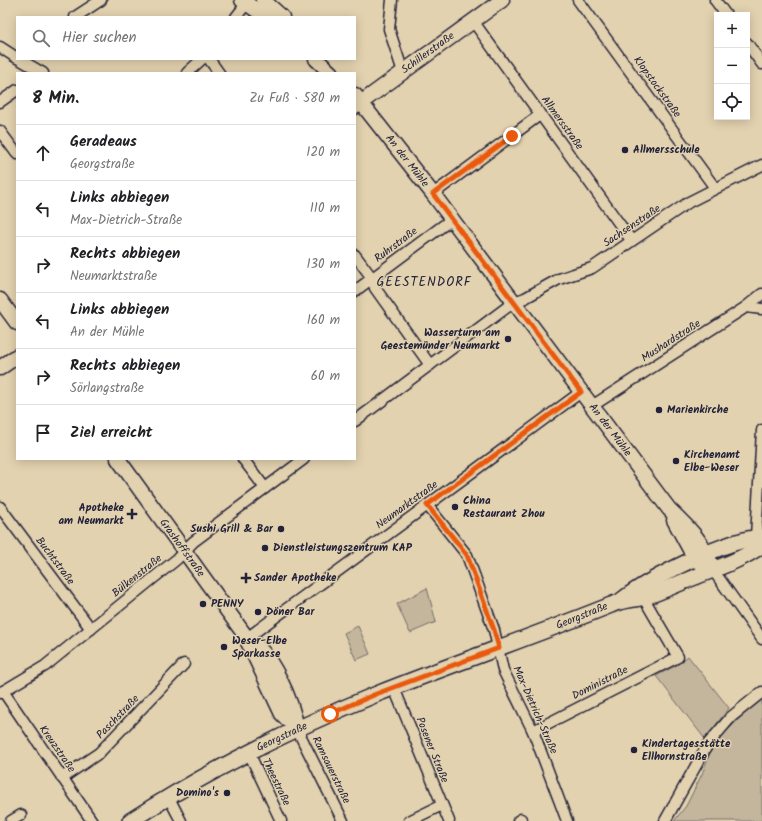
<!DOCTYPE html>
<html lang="de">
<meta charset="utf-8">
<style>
:root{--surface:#fff;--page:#f6f6f6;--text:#202124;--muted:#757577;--line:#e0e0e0}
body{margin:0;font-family:Kalam,sans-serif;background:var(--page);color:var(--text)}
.controls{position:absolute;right:12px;top:12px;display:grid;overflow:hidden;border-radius:0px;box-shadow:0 2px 10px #0003}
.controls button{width:36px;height:36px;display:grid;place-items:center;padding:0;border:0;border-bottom:1px solid var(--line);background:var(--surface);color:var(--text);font:20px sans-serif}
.stop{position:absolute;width:12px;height:12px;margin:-9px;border:3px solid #ea580c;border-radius:50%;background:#fff}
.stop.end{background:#ea580c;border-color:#fff;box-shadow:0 1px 4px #0008}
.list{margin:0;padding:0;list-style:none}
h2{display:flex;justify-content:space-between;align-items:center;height:52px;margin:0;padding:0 16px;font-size:17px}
h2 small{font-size:13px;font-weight:400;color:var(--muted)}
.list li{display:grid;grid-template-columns:26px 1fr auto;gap:12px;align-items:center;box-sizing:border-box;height:56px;padding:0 16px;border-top:1px solid var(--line)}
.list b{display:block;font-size:15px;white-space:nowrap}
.list p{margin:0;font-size:13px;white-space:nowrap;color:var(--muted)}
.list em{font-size:13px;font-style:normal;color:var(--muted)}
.icon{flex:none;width:22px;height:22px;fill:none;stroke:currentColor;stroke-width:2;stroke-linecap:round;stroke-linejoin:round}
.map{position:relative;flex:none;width:762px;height:821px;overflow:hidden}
.search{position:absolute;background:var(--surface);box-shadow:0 2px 10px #0003;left:16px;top:16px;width:340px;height:44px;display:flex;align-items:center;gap:10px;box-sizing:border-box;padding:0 14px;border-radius:0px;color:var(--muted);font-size:15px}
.panel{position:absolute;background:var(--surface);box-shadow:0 2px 10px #0003;left:16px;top:72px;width:340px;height:388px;border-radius:0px}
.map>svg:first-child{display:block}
</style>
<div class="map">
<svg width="762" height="821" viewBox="0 0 762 821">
<rect width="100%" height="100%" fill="#e3d2af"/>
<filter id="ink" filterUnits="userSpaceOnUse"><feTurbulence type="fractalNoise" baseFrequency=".025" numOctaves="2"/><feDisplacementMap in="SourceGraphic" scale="8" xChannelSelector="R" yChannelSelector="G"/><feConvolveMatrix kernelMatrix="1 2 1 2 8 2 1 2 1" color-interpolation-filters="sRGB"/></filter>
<g filter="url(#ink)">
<g fill="#c4b69c" stroke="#736c6c">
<polygon points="427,588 436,622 410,633 397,604"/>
<polygon points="358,626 370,654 356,660 344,633"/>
<polygon points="688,656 729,708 705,739 656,676 677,665"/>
<polygon points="762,700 762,821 674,821 686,806 702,774 713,745 740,718"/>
</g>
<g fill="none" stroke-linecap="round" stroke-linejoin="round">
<defs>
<g id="street">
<polyline points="392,0 389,29 403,72"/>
<polyline points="578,0 715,188"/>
<polyline points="715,0 726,15"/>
<polyline points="75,17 101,0"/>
<polyline points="236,17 247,3"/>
<polyline points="473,21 631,240"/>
<polyline points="747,43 762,64"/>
<polyline points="0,47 17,58"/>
<polyline points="19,59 43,73"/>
<polyline points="209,59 219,73"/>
<polyline points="187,73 202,59"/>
<polyline points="0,102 17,90"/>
<polyline points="0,131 17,154"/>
<polyline points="433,194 541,114"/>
<polyline points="355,255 372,278 375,288 430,365"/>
<polyline points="355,291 452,219"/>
<polyline points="746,307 762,309"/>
<polyline points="592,406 746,307 762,294"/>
<polyline points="355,421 514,302 525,298 559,279 592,268 689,202 762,165"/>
<polyline points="243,459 265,488"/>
<polyline points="427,505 467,555 494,630 503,670 533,731 567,821"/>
<polyline points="0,507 91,629"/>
<polyline points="756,537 762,430"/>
<polyline points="713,570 762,639"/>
<polyline points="247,638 581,392"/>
<polyline points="394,688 449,821"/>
<polyline points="3,691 92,821"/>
<polyline points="0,693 45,666 177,559 193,542 304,459"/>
<polyline points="297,729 343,821"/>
<polyline points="533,731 678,657 643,597"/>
<polyline points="249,753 281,821"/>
<polyline points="62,778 99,753 184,664"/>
<polyline points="168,796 181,821"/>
<polyline points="11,821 21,815"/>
<polyline points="409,821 442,805"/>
<polyline points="518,821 521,819"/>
<polyline points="665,821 708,744 731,717 762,692"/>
</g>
<g id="secondary">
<polyline points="242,0 266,17"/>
<polyline points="263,0 282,17"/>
<polyline points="316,59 331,73"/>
<path d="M355,95l78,99 236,315c20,19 36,34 44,61"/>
<polyline points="355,107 502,0"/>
<polyline points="0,300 17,323"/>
<polyline points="0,368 17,356"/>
<path d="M118,459l129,179c25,15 45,63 50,91"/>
<polyline points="674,520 695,559 704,565"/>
<polyline points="248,642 282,714 297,729"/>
</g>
<g id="primary">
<path d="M622,600c28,-22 105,-61 140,-63"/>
<path d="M130,821c78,-50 161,-92 247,-127 78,-31 157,-58 234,-89 11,-5 22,-5 34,-8 15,-5 30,-12 45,-18 24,-10 51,-18 72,-34"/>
</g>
</defs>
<use href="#street" stroke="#22223b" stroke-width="13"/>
<use href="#secondary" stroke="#22223b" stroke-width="17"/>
<use href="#primary" stroke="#22223b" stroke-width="18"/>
<use href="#street" stroke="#e3d2af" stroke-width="10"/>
<use href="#secondary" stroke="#e3d2af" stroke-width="14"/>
<use href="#primary" stroke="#e3d2af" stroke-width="15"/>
</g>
</g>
<g fill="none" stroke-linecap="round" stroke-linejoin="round" filter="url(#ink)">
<polyline stroke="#ea580c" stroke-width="5" points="330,714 376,694 499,648 494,630 467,555 427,505 581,392 433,194 512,136"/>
</g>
<g fill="#22223b" stroke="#e3d2af" stroke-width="1.5">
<circle cx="625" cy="150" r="4"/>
<circle cx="508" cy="339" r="4"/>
<circle cx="659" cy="410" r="4"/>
<circle cx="676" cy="461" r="4"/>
<circle cx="455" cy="507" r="4"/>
<path d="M130 508h4v4h4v4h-4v4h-4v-4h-4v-4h4z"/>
<circle cx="281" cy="529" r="4"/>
<circle cx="265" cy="548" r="4"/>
<path d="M244 572h4v4h4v4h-4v4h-4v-4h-4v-4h4z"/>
<circle cx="203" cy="604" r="4"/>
<circle cx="258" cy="612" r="4"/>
<circle cx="224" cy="647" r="4"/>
<circle cx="634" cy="750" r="4"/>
<circle cx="227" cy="793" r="4"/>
</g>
<g text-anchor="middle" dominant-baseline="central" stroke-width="3" stroke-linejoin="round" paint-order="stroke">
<g font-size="11" fill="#22223b" stroke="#e3d2af">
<text transform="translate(428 53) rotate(-36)">Schillerstraße</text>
<text transform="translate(657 87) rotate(54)">Klopstockstraße</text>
<text transform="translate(562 123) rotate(54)">Allmersstraße</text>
<text transform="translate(407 161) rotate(52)">An der Mühle</text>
<text transform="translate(632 226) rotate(-34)">Sachsenstraße</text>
<text transform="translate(396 245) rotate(-37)">Ruhrstraße</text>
<text transform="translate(671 341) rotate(-33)">Mushardstraße</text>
<text transform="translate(610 430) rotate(53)">An der Mühle</text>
<text transform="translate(407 505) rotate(-36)">Neumarktstraße</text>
<text transform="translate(182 548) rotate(54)">Grashoffstraße</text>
<text transform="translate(55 561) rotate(53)">Buchtstraße</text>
<text transform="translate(137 576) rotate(-39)">Bülkenstraße</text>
<text transform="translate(582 616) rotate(-22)">Georgstraße</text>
<text transform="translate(600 683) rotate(-27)">Doministraße</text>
<text transform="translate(535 710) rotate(66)">Max-Dietrich-Straße</text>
<text transform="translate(118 717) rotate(-46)">Paschstraße</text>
<text transform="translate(282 737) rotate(-25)">Georgstraße</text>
<text transform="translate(57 749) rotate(55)">Kreuzstraße</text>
<text transform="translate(432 750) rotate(68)">Posener Straße</text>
<text transform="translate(331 770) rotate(64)">Ramsauerstraße</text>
<text transform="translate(276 782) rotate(64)">Theestraße</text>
</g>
<g font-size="11" font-weight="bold" fill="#22223b" stroke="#e3d2af" text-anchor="start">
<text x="633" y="150">Allmersschule</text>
<text x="500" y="333" text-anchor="end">Wasserturm am<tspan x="500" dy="13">Geestemünder Neumarkt</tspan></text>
<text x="667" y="410">Marienkirche</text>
<text x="684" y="455">Kirchenamt<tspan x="684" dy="13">Elbe-Weser</tspan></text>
<text x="463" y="501">China<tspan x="463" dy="13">Restaurant Zhou</tspan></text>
<text x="124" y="508" text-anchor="end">Apotheke<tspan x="124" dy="13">am Neumarkt</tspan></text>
<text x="273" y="529" text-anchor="end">Sushi Grill &amp; Bar</text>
<text x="273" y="548">Dienstleistungszentrum KAP</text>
<text x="254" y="578">Sander Apotheke</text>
<text x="211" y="604">PENNY</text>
<text x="266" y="612">Döner Bar</text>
<text x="232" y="641">Weser-Elbe<tspan x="232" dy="13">Sparkasse</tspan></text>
<text x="642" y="744">Kindertagesstätte<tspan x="642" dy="13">Ellhornstraße</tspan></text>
<text x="219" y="793" text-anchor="end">Domino's</text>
</g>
<g font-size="13" letter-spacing="1" fill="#22223b" stroke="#e3d2af">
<text x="424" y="282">GEESTENDORF</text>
</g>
</g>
</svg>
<div class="controls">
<button>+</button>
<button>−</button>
<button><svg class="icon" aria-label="locate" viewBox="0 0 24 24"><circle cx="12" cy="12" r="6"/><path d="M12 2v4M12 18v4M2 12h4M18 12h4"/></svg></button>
</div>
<div class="stop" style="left:330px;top:714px"></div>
<div class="stop end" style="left:512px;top:136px"></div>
<div class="search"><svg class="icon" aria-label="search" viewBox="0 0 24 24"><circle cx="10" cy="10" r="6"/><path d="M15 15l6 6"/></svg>Hier suchen</div>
<section class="panel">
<h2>8 Min.<small>Zu Fuß · 580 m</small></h2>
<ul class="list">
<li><svg class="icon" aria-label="ahead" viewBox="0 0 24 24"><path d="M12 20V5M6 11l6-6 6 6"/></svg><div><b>Geradeaus</b><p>Georgstraße</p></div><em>120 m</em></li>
<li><svg class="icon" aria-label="left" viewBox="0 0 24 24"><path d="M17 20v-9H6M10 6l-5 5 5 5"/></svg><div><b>Links abbiegen</b><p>Max-Dietrich-Straße</p></div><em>110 m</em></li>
<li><svg class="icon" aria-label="right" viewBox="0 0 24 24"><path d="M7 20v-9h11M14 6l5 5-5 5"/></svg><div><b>Rechts abbiegen</b><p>Neumarktstraße</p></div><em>130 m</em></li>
<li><svg class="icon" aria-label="left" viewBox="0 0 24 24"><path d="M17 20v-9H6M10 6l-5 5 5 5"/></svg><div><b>Links abbiegen</b><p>An der Mühle</p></div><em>160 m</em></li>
<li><svg class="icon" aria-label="right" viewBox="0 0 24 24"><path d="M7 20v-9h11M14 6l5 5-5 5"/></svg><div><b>Rechts abbiegen</b><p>Sörlangstraße</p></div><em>60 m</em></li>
<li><svg class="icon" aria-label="arrive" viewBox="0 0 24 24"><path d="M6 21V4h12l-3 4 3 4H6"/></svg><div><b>Ziel erreicht</b></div></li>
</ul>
</section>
</div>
